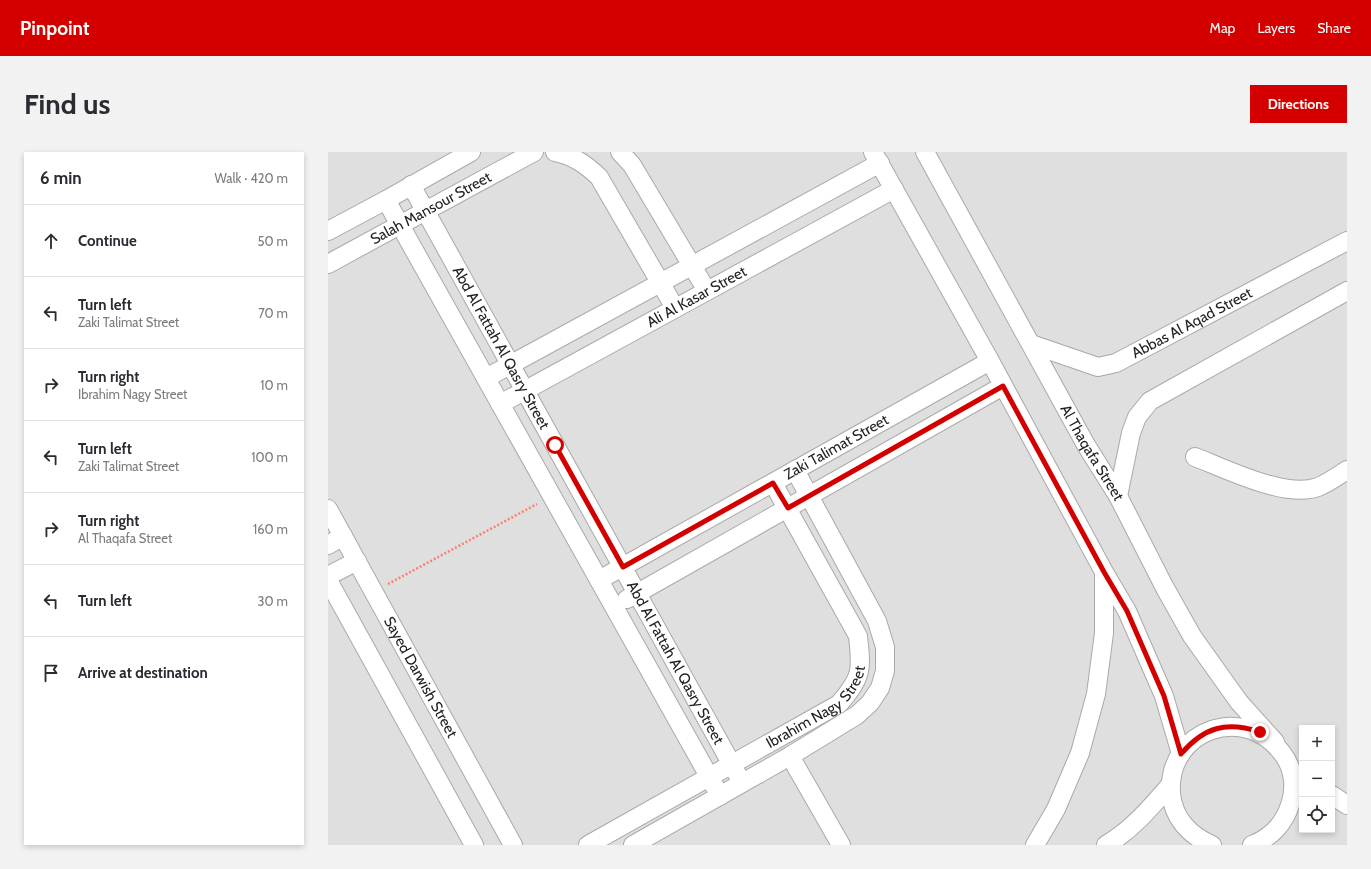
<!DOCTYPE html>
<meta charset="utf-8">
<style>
:root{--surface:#fff;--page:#f2f2f3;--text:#2b2b33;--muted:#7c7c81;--line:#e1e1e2;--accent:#d40000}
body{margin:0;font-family:Cabin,sans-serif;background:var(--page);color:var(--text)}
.controls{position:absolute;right:12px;bottom:12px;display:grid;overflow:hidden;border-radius:0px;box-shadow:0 2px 6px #0003}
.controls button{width:36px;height:36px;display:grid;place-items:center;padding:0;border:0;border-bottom:1px solid var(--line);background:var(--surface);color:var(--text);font:20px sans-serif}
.stop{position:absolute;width:12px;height:12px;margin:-9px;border:3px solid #d40000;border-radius:50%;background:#fff}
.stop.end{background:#d40000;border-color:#fff;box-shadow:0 1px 4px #0008}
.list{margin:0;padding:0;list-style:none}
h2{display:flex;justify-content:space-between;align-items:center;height:52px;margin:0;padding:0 16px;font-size:17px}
h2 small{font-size:13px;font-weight:400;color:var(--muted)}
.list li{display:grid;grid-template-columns:26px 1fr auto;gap:12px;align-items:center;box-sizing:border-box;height:72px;padding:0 16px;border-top:1px solid var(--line)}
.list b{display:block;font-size:15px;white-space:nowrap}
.list p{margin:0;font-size:13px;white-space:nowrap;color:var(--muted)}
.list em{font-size:13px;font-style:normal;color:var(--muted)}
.icon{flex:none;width:22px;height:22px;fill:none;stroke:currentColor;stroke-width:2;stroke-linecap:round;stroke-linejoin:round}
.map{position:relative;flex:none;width:1019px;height:693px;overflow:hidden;border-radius:0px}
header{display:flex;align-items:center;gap:24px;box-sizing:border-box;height:56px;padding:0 20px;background:var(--accent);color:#fff}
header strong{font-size:19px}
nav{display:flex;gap:22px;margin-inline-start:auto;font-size:14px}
.intro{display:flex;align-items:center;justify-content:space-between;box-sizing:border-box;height:96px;padding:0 24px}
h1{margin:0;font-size:28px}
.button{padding:10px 18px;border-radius:0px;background:var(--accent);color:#fff;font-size:14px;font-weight:700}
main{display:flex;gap:24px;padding:0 24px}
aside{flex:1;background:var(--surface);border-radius:0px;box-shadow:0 2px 6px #0003}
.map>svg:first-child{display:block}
</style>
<header>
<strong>Pinpoint</strong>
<nav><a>Map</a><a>Layers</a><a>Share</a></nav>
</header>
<div class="intro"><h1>Find us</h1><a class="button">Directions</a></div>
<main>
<aside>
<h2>6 min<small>Walk · 420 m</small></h2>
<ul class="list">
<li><svg class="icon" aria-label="ahead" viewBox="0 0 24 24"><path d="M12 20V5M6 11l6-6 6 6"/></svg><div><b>Continue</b></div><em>50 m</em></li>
<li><svg class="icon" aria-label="left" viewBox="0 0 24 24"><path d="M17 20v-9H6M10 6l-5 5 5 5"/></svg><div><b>Turn left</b><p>Zaki Talimat Street</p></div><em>70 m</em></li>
<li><svg class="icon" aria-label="right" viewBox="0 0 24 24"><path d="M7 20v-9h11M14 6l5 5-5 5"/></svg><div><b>Turn right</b><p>Ibrahim Nagy Street</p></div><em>10 m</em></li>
<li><svg class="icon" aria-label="left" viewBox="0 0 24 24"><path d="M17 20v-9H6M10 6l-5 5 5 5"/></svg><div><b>Turn left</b><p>Zaki Talimat Street</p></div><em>100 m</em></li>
<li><svg class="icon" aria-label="right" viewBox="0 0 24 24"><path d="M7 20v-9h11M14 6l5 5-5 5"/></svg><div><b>Turn right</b><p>Al Thaqafa Street</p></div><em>160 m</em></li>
<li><svg class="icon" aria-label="left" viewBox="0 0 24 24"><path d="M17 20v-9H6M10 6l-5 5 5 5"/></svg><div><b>Turn left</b></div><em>30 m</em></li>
<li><svg class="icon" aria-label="arrive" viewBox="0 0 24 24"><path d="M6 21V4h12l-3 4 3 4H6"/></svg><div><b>Arrive at destination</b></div></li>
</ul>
</aside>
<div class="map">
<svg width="1019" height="693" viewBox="0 0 1019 693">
<rect width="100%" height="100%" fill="#f2efe9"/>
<path fill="#e0dfdf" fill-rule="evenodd" d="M0,0h1019v693h-1019zM974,576h30v102h-30z"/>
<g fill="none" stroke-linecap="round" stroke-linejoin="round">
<defs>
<g id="minor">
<path d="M227,0c19,4 30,12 44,25l76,131"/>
<polyline points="292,0 304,13 379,139"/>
<polyline points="545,0 662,209 776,420 799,459 836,544 853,602"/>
<path id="s1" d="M597,0l161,293 32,51 47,92 27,48 47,66 36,40"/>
<path id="s2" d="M83,33l331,598"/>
<polyline points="58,48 392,644"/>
<polyline points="0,79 58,48 143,0"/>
<path id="s3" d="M0,112l206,-112"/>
<path id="s4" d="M703,192l67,23 18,-4 231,-122"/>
<polyline points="158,226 552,11"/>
<path id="s5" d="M172,252l394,-215"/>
<path d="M867,305c31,12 91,42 123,30 10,-4 20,-11 29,-17"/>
<polyline points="790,344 803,281 809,265 822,249 1019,139"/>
<path id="s6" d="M0,357l185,336"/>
<polyline points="0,393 15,384"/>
<polyline points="0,424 29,409"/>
<polyline points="0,428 146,693"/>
<path id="s7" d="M271,428l391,-219"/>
<polyline points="299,447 675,234"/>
<polyline points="462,604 513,693"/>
<polyline points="1004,643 1019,653"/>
<path id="s8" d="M260,693l251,-141c23,-27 23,-33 19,-68l-85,-153"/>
<polyline points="305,693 462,604 529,563 542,551 552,536 557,519 557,495 549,469 467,318"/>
<polyline points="707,693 728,657 752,601 768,542 776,481 776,421"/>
<path d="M778,693c26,-15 46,-39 65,-61"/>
<path d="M884,693c-22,-9 -39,-27 -41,-52 -4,-64 74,-90 111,-40 12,15 14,35 8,52 -6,19 -20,33 -38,40"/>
</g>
</defs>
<use href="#minor" stroke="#a9a9a9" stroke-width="20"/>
<polyline stroke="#fa8072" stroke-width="2.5" stroke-dasharray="2 2" stroke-linecap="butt" points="60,432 209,352"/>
<use href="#minor" stroke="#fff" stroke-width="18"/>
</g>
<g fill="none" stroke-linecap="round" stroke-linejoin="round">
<path stroke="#d40000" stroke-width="5" d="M227,293l68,122 150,-84 15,25 215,-122 101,186 23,39 37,85 17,58c23,-27 45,-33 79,-22"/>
</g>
<g text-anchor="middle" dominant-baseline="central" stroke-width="3" stroke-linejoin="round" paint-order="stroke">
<g font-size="15" fill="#222" stroke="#fff">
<text stroke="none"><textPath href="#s3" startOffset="117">Salah Mansour Street</textPath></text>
<text stroke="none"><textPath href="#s5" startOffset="224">Ali Al Kasar Street</textPath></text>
<text stroke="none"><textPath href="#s4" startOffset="175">Abbas Al Aqad Street</textPath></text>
<text stroke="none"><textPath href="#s2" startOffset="186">Abd Al Fattah Al Qasry Street</textPath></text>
<text stroke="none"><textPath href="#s7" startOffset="272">Zaki Talimat Street</textPath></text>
<text stroke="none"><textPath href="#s1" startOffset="344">Al Thaqafa Street</textPath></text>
<text stroke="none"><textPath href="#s2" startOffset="546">Abd Al Fattah Al Qasry Street</textPath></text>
<text stroke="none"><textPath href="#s6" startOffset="192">Sayed Darwish Street</textPath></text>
<text stroke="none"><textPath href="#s8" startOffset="269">Ibrahim Nagy Street</textPath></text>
</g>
</g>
</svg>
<div class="controls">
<button>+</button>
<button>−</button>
<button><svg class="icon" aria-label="locate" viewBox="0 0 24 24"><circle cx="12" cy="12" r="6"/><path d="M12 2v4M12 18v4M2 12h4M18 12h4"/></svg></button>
</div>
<div class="stop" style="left:227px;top:293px"></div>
<div class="stop end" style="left:932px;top:580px"></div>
</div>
</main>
